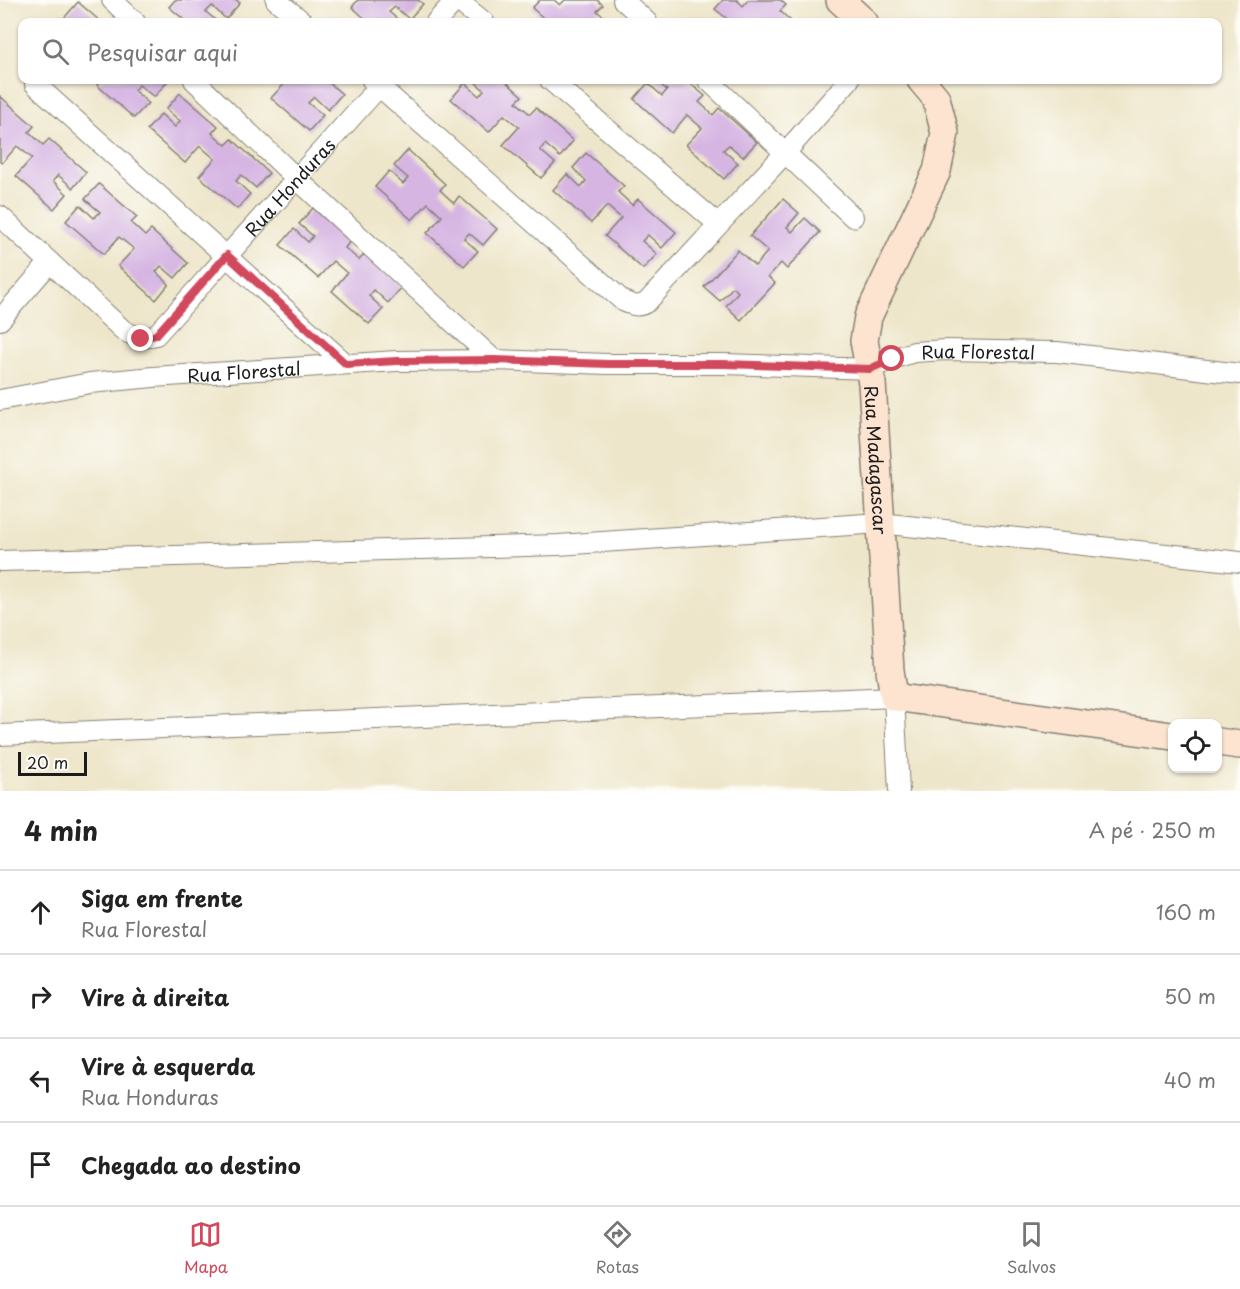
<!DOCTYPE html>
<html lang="pt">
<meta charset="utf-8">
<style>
:root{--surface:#fff;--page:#f6f6f6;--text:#222;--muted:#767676;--line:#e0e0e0;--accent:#d1495b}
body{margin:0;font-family:"Playpen Sans",sans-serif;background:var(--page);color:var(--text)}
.controls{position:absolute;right:18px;bottom:18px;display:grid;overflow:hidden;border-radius:12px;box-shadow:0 2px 4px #0004}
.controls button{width:54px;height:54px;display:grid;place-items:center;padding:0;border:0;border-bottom:2px solid var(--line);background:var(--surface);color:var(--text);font:30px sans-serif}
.scale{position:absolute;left:18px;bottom:15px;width:69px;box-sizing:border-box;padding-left:6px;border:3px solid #1c1c1c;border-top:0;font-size:16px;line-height:21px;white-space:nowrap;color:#1c1c1c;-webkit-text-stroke:4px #fdfcf7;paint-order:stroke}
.stop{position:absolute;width:18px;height:18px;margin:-14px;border:4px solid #d1495b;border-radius:50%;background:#fff}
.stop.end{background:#d1495b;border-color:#fff;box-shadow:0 2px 6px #0008}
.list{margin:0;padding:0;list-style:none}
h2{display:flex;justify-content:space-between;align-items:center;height:78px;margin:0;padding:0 24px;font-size:26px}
h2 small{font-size:20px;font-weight:400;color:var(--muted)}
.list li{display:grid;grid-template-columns:39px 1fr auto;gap:18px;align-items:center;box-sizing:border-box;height:84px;padding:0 24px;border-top:2px solid var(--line)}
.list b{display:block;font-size:22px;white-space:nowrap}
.list p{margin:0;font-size:20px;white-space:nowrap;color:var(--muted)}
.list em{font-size:20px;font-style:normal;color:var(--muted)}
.icon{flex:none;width:33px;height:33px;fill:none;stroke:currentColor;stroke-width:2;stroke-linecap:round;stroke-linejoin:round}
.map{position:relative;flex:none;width:1240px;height:791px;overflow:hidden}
.search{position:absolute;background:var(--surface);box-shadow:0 2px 4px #0004;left:18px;right:18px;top:18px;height:66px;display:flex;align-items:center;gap:15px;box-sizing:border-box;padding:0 21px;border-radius:12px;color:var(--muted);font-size:22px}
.sheet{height:414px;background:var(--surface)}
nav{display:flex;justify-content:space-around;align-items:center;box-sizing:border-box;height:84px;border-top:2px solid var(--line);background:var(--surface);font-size:16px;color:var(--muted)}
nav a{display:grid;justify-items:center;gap:3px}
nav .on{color:var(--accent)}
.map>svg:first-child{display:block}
</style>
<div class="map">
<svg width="1240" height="791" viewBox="0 0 1240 791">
<rect width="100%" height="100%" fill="#fdfcf7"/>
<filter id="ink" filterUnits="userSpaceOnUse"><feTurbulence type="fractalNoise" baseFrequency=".0167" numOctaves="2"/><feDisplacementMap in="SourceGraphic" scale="12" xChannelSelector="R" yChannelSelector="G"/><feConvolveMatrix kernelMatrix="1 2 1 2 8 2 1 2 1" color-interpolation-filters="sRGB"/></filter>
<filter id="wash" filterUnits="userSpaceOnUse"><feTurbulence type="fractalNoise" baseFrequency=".008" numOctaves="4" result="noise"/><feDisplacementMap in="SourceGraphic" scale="24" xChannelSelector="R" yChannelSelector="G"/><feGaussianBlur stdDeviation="1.35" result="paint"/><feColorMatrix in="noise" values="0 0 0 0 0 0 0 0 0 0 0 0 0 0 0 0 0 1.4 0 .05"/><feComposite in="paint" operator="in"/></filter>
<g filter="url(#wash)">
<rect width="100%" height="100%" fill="#eee6ca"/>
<g id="blocks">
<g fill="#d6b5e3">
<polygon points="175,0 236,0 240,3 226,19 212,6 206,12 218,22 187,22 169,7"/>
<polygon points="358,0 418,0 423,4 409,19 395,7 389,12 401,22 369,22 352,7"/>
<polygon points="540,0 554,0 560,5 565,0 597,0 603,5 597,11 610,22 548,22 532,8"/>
<polygon points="723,0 737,0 743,6 748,0 780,0 786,5 780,11 792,22 731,22 715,9"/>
<polygon points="78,2 101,22 70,22 64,18"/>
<polygon points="102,80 165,80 167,82 154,97 139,85 134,90 148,103 134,118 97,85"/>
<polygon points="288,80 326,80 342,94 328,110 314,97 308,103 323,115 309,131 271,98"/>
<polygon points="473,80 504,80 522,96 516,102 530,114 536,108 573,141 560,157 545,144 540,150 555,163 541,178 503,145 519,127 504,115 489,132 451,99 465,83 479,96 484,90"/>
<polygon points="655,80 686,80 705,96 699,102 713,115 719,108 757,142 743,157 729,145 723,150 738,163 724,179 686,145 702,128 687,115 672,133 634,99 648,83 662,96 667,90"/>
<polygon points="180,93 218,126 212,133 226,145 232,139 269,173 256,188 241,175 236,181 250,194 237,209 199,176 215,159 200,146 185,163 147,130 161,114 175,127 180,121 166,109"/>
<polygon points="0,96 34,126 29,132 43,145 49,139 86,172 73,188 58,175 53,181 67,194 54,209 16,176 32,158 17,146 2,163 0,162"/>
<polygon points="408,150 445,184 440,190 454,203 459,196 497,229 483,245 469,233 464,239 478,251 464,266 427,233 442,216 428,203 412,220 375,187 389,171 403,184 408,178 394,166"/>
<polygon points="586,153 624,186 618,192 632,205 638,199 676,232 662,248 648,235 642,241 657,254 643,269 605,236 621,218 607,206 591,223 553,190 567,174 581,187 586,181 573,168"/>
<polygon points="99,184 137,217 131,223 145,236 151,230 188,263 175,278 161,266 156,272 169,284 156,300 118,266 134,249 119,237 104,254 66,221 80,205 94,218 100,212 85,199"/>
<polygon points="783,199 799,213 787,227 792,232 805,218 820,232 787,269 781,263 768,277 775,283 741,320 726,306 738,292 733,287 720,301 704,287 738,250 755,266 768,251 750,236"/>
<polygon points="313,208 350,241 345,248 359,260 365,254 402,287 388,303 374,290 369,296 383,309 369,324 332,291 347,273 333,261 318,278 280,245 294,229 308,242 313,236 299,224"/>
</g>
</g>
</g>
<g filter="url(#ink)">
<use href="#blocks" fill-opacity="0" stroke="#858173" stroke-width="1.5"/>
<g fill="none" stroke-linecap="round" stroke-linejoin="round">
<defs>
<g id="street">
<polyline points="112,0 135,22"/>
<polyline points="276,0 303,22"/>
<polyline points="457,0 484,22"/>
<polyline points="623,0 647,22"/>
<polyline points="436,22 456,0"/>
<polyline points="194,80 296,178 494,360"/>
<path d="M372,80l251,221c9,4 15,7 24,1l139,-150 63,-72"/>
<polyline points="550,80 718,224"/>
<polyline points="708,80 853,217"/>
<polyline points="35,84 346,364"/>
<path id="s1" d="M0,216l123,114c12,7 20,10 33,5l229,-255"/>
<polyline points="0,320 50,262"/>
<path id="s2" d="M0,400l90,-17 63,-6 244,-16 97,-1 114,4h116l146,5 22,-10 22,-7 32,-2 111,2 183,22"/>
<polyline points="0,561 558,545 880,523 1240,562"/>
<polyline points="0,735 894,697 899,791"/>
</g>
<g id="secondary">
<polyline points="840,0 864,22"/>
<path id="s3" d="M921,80l15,18 9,35 -8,38 -69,146 -4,24 8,42 18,287 4,27 278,39"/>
<polyline points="1218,742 1240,745"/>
</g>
</defs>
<use href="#street" stroke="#858173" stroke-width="22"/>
<use href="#secondary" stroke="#858173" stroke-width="30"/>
<use href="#street" stroke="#fff" stroke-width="20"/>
<use href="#secondary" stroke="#fde4d1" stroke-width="27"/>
</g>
</g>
<g fill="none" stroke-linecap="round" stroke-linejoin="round" filter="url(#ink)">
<polyline stroke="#d1495b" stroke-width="8" points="141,339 156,335 227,255 346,364 397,361 494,360 608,364 724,364 870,369 892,359"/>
</g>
<g text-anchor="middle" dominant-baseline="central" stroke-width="5" stroke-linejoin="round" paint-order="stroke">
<g font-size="18" fill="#1c1c1c" stroke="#fdfcf7">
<text stroke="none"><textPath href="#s1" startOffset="402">Rua Honduras</textPath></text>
<text stroke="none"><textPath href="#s2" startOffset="984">Rua Florestal</textPath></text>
<text stroke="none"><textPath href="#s2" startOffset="246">Rua Florestal</textPath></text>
<text stroke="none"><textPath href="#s3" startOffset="404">Rua Madagascar</textPath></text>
</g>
</g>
</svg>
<div class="controls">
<button><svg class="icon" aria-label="locate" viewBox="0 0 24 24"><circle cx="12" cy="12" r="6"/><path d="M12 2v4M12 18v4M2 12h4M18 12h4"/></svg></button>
</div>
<div class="scale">20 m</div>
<div class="stop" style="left:892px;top:359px"></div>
<div class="stop end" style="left:141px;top:339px"></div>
<div class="search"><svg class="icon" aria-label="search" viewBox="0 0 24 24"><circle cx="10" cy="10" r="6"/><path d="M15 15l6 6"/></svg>Pesquisar aqui</div>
</div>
<section class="sheet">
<h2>4 min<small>A pé · 250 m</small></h2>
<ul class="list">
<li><svg class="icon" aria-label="ahead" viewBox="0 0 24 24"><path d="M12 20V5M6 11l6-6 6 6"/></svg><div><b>Siga em frente</b><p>Rua Florestal</p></div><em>160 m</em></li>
<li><svg class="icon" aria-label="right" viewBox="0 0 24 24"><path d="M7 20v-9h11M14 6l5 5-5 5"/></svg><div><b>Vire à direita</b></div><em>50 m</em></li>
<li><svg class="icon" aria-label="left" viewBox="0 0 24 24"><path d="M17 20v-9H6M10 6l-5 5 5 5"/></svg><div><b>Vire à esquerda</b><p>Rua Honduras</p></div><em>40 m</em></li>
<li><svg class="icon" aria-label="arrive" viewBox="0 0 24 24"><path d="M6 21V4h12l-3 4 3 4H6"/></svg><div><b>Chegada ao destino</b></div></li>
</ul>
</section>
<nav>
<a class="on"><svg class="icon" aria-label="map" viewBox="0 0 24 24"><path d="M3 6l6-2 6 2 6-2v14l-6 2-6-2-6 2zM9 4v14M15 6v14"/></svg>Mapa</a>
<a><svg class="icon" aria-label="directions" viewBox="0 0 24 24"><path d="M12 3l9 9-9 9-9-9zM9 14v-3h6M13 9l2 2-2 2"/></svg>Rotas</a>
<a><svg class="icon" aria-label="saved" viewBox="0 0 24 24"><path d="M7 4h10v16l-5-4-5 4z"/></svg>Salvos</a>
</nav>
